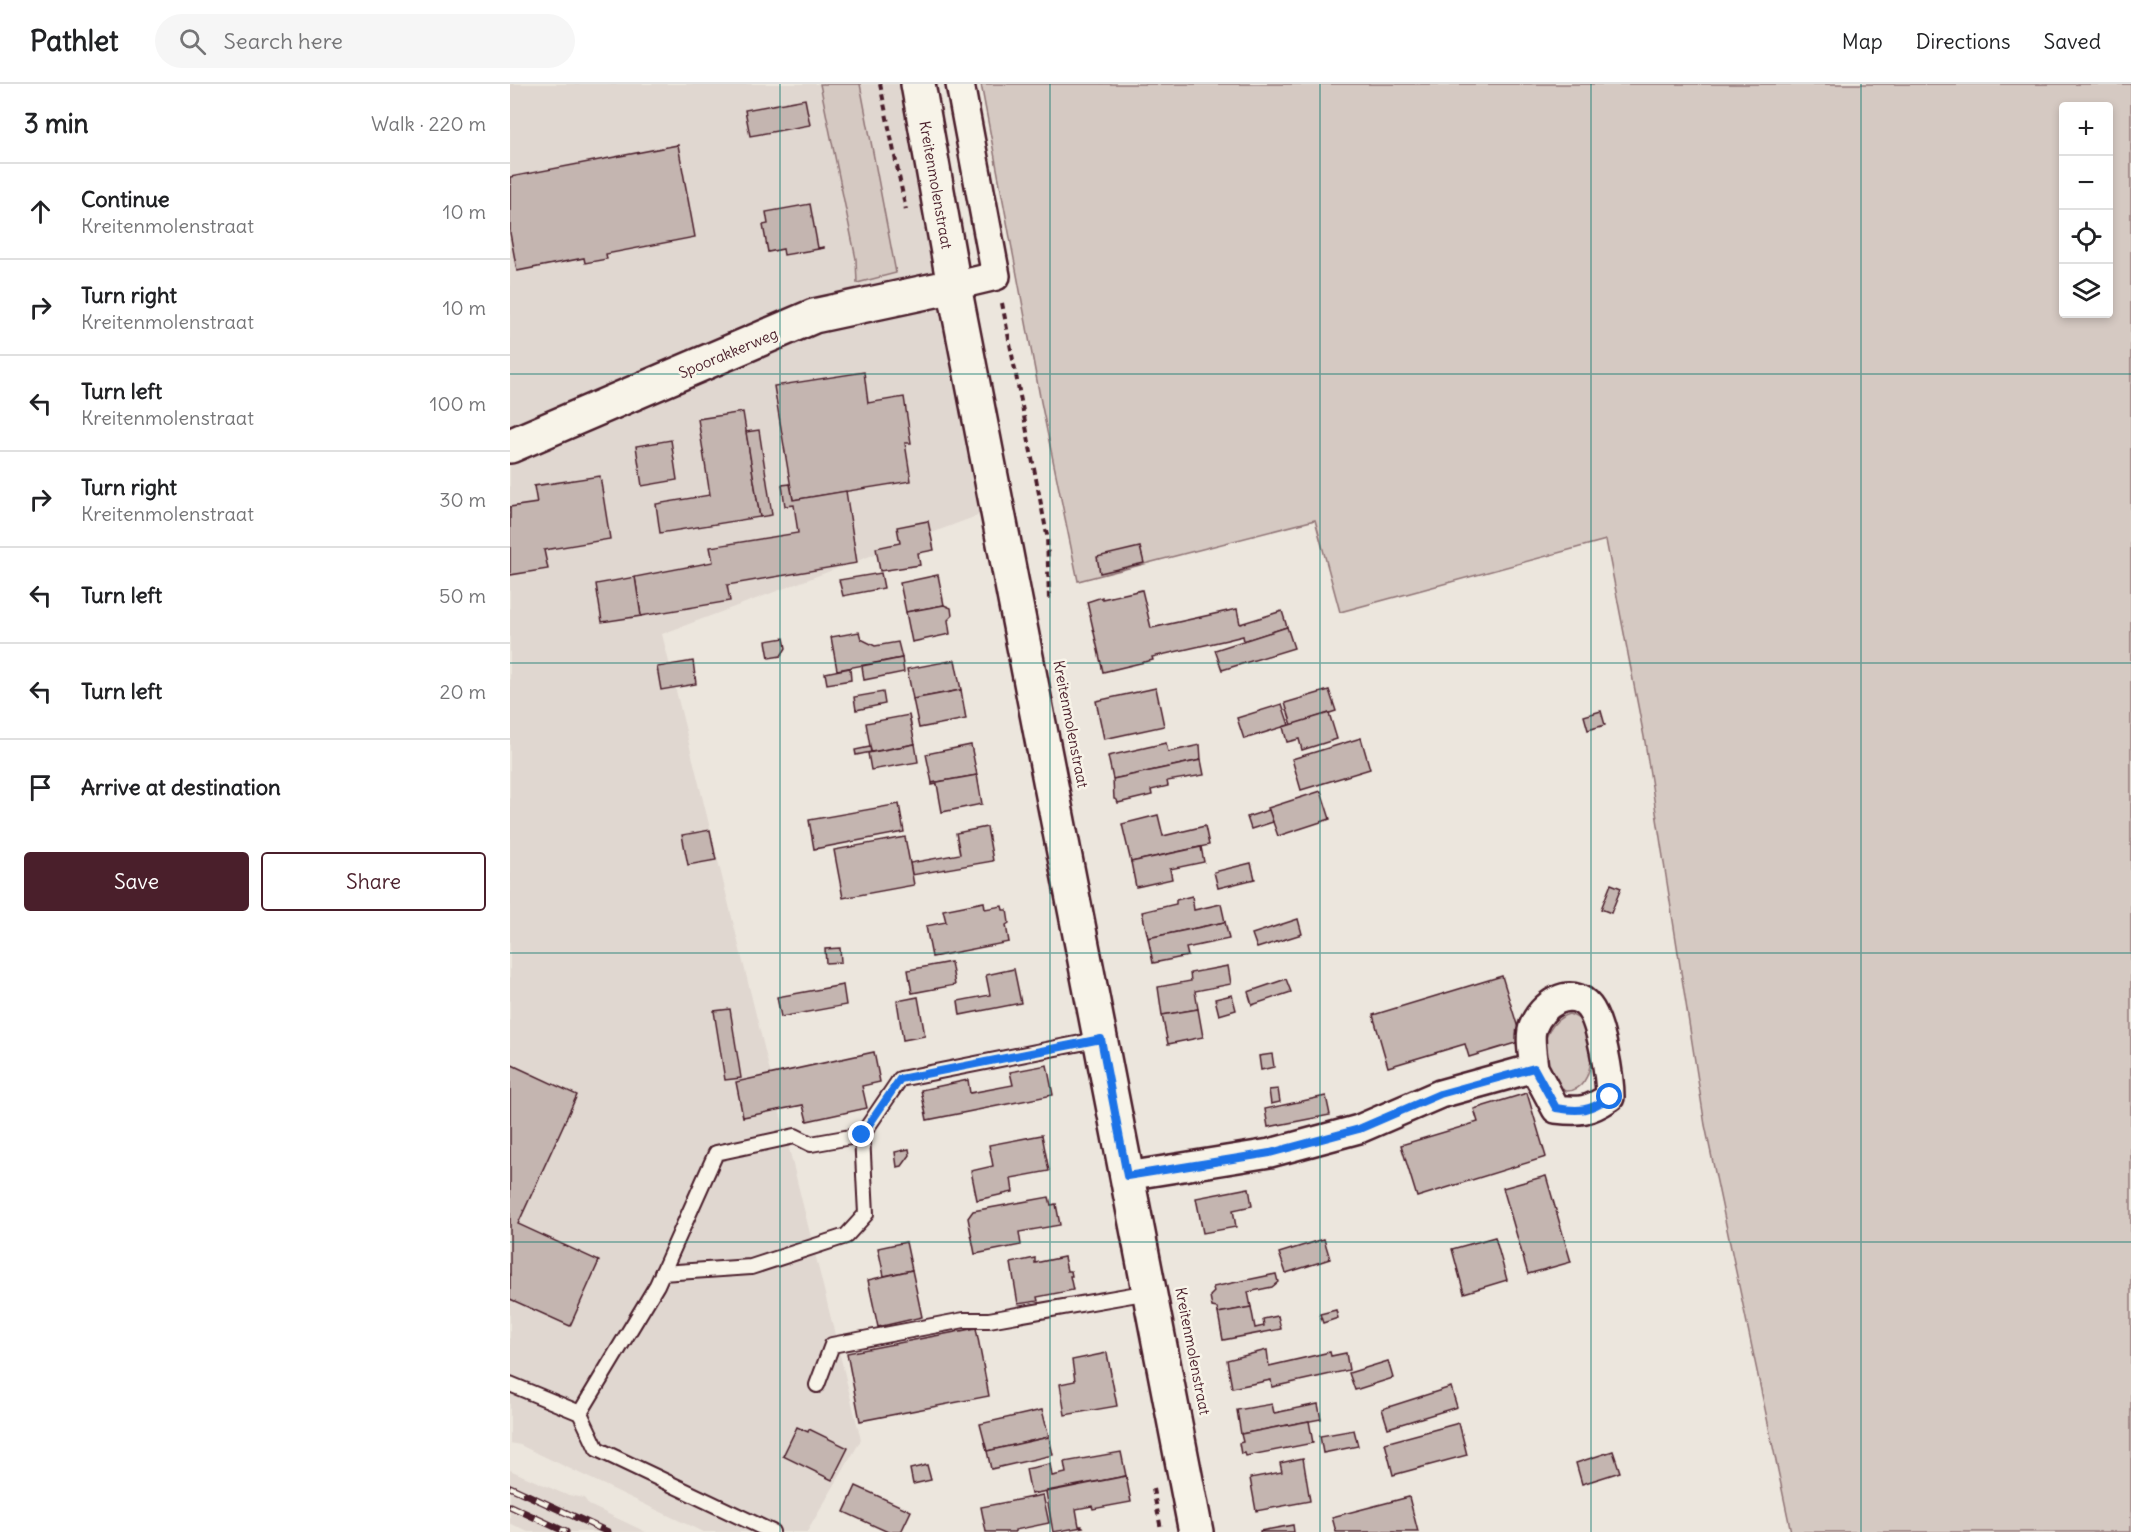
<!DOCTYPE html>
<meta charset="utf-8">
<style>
:root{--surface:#fff;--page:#f6f6f6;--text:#202124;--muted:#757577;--line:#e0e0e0;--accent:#4a1f2b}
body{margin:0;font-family:Delius,sans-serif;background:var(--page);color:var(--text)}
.controls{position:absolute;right:18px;top:18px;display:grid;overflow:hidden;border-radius:6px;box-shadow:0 3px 9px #0003}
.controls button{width:54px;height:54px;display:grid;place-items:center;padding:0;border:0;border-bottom:2px solid var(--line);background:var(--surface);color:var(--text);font:30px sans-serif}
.stop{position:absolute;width:18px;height:18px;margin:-14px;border:4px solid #1a73e8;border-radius:50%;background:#fff}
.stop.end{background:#1a73e8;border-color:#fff;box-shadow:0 2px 6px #0008}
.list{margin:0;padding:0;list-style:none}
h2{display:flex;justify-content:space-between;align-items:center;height:78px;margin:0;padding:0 24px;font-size:26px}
h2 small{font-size:20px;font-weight:400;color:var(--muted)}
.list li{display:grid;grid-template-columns:39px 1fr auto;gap:18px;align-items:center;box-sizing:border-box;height:96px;padding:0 24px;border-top:2px solid var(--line)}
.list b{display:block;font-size:22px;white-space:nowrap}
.list p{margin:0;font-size:20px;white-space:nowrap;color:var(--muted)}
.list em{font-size:20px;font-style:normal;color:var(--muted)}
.actions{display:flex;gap:12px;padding:18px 24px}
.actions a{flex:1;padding:14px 0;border:2px solid var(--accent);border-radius:6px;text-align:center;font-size:21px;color:var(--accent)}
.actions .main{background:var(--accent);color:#fff}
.icon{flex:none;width:33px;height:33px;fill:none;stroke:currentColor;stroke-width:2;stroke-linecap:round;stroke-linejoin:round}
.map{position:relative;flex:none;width:1621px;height:1448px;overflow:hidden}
header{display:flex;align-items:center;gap:36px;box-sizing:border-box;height:84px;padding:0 30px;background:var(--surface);border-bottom:2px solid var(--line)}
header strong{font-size:28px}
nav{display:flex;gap:33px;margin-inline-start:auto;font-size:21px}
.search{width:420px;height:54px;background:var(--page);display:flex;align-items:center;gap:15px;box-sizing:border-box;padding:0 21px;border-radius:33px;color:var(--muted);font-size:22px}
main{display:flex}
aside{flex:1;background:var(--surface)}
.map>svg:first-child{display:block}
</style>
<header>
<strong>Pathlet</strong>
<div class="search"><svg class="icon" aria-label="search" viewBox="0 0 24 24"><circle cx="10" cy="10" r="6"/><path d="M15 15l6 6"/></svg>Search here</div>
<nav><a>Map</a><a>Directions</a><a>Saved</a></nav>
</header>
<main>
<aside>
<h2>3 min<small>Walk · 220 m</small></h2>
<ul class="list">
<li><svg class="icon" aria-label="ahead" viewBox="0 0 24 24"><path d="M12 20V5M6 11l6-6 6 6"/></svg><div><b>Continue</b><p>Kreitenmolenstraat</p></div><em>10 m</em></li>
<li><svg class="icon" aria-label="right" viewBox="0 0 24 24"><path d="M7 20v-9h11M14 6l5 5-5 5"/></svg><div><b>Turn right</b><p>Kreitenmolenstraat</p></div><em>10 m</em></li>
<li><svg class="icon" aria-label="left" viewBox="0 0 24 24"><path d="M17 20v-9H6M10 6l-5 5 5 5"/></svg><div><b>Turn left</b><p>Kreitenmolenstraat</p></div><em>100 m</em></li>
<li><svg class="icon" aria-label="right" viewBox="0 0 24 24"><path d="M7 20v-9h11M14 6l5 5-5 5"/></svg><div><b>Turn right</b><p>Kreitenmolenstraat</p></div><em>30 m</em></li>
<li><svg class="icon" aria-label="left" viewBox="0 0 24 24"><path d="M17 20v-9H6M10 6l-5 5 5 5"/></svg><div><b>Turn left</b></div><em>50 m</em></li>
<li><svg class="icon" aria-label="left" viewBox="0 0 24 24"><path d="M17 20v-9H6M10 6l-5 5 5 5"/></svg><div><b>Turn left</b></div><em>20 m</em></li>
<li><svg class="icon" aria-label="arrive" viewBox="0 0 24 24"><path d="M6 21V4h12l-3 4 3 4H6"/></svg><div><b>Arrive at destination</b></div></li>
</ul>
<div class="actions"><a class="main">Save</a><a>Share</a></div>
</aside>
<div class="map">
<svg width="1621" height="1448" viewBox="0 0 1621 1448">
<rect width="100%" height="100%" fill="#ece6dd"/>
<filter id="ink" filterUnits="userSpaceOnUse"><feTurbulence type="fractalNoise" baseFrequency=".0167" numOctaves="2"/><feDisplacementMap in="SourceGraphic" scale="12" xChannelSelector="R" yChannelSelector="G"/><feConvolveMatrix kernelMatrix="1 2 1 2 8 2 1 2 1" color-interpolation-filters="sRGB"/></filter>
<g filter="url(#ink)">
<g fill="#e0d7d0">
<polygon points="0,0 393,0 488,424 152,550 351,1356 297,1448 193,1448 10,1361 0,1359"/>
<polygon points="0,1386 54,1410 74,1414 79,1421 136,1448 18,1448 0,1439"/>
</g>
<g fill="#d5c9c2" stroke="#907476" stroke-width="1.5" fill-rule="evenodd">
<polygon points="310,0 350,0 386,189 347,199 346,175"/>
<path d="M471,0h1150v1448h-340l-86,-407 -60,-383 -39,-202 -266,72 -25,-92 -237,61 -37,-179zM1554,22h44v208h-44z"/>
<path d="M1059,930c6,2 11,4 15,10 15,21 8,81 -29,64 -4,-9 -12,-22 -12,-32 -1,-16 9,-37 26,-42z"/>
</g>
<g fill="#c4b5b0" stroke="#4a1f2b" stroke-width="1.5">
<polygon points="295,15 300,41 240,52 235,26"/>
<polygon points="168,61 185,153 96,170 97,175 75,179 74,174 7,187 0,149 0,93"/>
<polygon points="300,120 308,164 314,163 314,164 274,171 273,165 258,168 253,141 258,140 256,128"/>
<polygon points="354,288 358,319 394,313 401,359 395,359 401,397 283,416 264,302"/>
<polygon points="233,328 250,433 150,449 146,420 200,411 188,335"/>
<polygon points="249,346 262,431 250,433 236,348"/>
<polygon points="161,356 167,396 132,402 126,362"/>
<polygon points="90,392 100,455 34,466 38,485 0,491 0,423 27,419 24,402"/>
<polygon points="280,400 283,416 336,407 347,479 217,501 220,517 131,532 125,493 203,478 200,463 288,449 284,421 275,422 272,401"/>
<polygon points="418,437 424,466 408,469 410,481 370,487 366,464 390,459 387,443"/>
<polygon points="630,463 634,479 590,489 587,473"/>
<polygon points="371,489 374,504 333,512 329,496"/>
<polygon points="428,491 434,521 396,528 390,499"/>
<polygon points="125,493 131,532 92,538 86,500"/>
<polygon points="632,506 641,544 727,525 730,540 772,527 777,543 734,557 733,552 717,556 642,573 643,576 593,588 577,518 592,513 592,515"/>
<polygon points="434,521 441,524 442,532 438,536 440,550 402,558 396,528"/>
<polygon points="777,543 784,564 712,586 705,566"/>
<polygon points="349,548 351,555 365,562 388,558 392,574 327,586 321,553"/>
<polygon points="274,554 276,564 271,572 259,574 256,557"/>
<polygon points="392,574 394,588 354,596 352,582"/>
<polygon points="445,576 451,606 403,615 397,585"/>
<polygon points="183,577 186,600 151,606 147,583"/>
<polygon points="340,584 341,596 317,600 315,589"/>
<polygon points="646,604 654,642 594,655 586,617"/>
<polygon points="451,606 456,635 409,644 403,615"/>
<polygon points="819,606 826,627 782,641 775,619"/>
<polygon points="373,608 375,620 346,626 344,613"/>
<polygon points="772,620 779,641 734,655 727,634"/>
<polygon points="1091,627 1095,641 1078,646 1074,632"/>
<polygon points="819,629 827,655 792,666 789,655 777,658 773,643"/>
<polygon points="399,631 405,660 361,668 356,639"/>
<polygon points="851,654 860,685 791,706 782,675"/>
<polygon points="656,659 658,668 690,661 691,676 603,695 598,672"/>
<polygon points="405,660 408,678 361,686 358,669"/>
<polygon points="461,661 467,691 422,699 416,670"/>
<polygon points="360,663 361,668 346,671 345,666"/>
<polygon points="691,676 694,691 657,697 658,702 641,706 642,711 608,719 607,716 604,715 603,695"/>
<polygon points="467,691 472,720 432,728 427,700 422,701 422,699"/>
<polygon points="811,707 820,735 768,752 758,724"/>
<polygon points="389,720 394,748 304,765 299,736"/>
<polygon points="759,726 763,738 741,745 737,733"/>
<polygon points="648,731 653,752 695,742 699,761 621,778 612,740"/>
<polygon points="477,743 483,777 402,791 400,779 450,770 446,749"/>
<polygon points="200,746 206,776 178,781 172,751"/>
<polygon points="395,753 404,801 333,814 324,766"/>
<polygon points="691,763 694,778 660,785 662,795 626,803 621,778"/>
<polygon points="741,779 745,795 708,804 704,788"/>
<polygon points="1101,800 1111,804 1101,829 1091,825"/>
<polygon points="682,812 684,826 711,820 715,838 638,854 632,828 666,820 666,816"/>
<polygon points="474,818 475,825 492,822 493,826 497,826 499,839 496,841 499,858 422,873 416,842 436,838 433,826"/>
<polygon points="788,835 792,850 747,864 742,850"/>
<polygon points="715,838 719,855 676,864 678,872 643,879 638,854"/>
<polygon points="330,864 331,878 316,879 315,865"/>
<polygon points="441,878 445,901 402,909 398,886"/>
<polygon points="718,882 721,900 685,907 688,925 652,931 648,903 681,897 680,889"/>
<polygon points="504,885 511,919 450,931 448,917 480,911 476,891"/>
<polygon points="992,892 1012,957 959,973 955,960 878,983 863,931"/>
<polygon points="776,895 781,908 742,921 738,908"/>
<polygon points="333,901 336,921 271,933 267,913"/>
<polygon points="722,911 726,926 709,931 705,915"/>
<polygon points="408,913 415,952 393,956 387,917"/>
<polygon points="220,925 231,994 215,996 204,927"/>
<polygon points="688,925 693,953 658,960 652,931"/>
<polygon points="364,968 370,998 352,1002 357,1024 297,1037 293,1021 233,1033 226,998"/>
<polygon points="762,970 764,983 751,986 749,972"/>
<polygon points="0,980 67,1011 8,1140 89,1177 60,1242 0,1215"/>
<polygon points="537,981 543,1011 417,1036 411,1006 458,996 460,1009 503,1001 500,988"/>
<polygon points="768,1005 770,1018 761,1020 759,1006"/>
<polygon points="1017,1009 1036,1073 907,1113 891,1061 968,1038 964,1025"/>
<polygon points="816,1012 820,1031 758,1043 755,1025"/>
<polygon points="532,1051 539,1087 501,1094 503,1108 467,1116 461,1087 483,1082 479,1061"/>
<polygon points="399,1065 400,1071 392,1082 387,1083 385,1068"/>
<polygon points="1036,1092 1061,1178 1018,1190 993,1104"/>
<polygon points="739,1104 742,1122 723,1126 726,1143 693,1149 686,1114"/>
<polygon points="539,1113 541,1121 546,1120 550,1141 509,1148 511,1161 465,1170 458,1134 463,1127"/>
<polygon points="985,1153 997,1196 954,1209 942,1165"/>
<polygon points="814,1155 820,1175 776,1189 769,1169"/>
<polygon points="396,1158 402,1186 374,1192 368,1164"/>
<polygon points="554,1173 557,1187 561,1187 562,1192 560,1192 563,1206 527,1213 528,1217 508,1220 501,1179 525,1174 525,1179"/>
<polygon points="402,1186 412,1233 368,1243 358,1196"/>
<polygon points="766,1190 768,1198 762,1203 738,1208 741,1223 708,1229 707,1224 702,1223 700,1212 704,1208 703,1203"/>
<polygon points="741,1223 745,1244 754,1242 753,1235 768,1232 771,1245 713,1256 708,1229"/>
<polygon points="826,1226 828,1234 813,1239 810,1230"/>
<polygon points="466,1244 479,1312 350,1337 337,1269"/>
<polygon points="757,1266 759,1282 820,1268 821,1272 836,1269 839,1286 762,1303 761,1296 722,1304 717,1276"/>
<polygon points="597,1269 607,1322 555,1331 550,1300 565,1297 562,1276"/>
<polygon points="878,1277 883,1294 845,1306 839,1289"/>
<polygon points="941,1303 947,1323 878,1344 872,1325"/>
<polygon points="762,1320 764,1329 808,1320 811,1335 731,1350 727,1326"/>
<polygon points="532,1326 539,1353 477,1367 470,1340"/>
<polygon points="799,1337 803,1359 736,1372 735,1369 731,1370 729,1359 733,1358 731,1350"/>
<polygon points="949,1339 957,1371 883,1391 875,1359"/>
<polygon points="287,1343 298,1348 299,1345 338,1364 322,1396 273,1372"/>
<polygon points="844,1346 848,1362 813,1369 810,1352"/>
<polygon points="539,1353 543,1371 481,1385 477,1367"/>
<polygon points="1103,1367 1110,1388 1072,1400 1066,1379"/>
<polygon points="611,1368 616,1392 521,1410 516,1385 540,1380 542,1392 556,1389 554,1378"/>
<polygon points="793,1374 800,1417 746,1427 740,1394 772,1388 770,1379"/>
<polygon points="417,1381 421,1396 403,1400 400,1385"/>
<polygon points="616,1392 621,1418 583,1425 582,1422 566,1425 569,1442 572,1442 573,1443 543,1448 536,1408"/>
<polygon points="346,1402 401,1427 391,1448 378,1448 334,1428"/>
<polygon points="533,1411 539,1439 505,1446 505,1448 476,1448 471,1423"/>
<polygon points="899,1413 908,1448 826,1448 822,1433"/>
<polygon points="783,1441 784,1448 750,1448 750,1447"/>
</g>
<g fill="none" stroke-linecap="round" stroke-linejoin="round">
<defs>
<g id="service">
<polyline points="152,1189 241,1183 336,1152 356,1130 352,1051"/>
<polyline points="0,1300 70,1329 147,1201 206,1069 285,1052 301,1060 352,1051 390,995 591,955"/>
<polyline points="307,1301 322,1261 454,1236 479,1236 639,1208"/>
<polyline points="70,1329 87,1365 262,1448"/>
</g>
<g id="minor">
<polyline points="444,202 486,192 450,0"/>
<path d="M617,1092l143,-23 89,-24 81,-35 94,-26 22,41c24,3 33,2 54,-12 0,-20 -9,-75 -21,-90 -18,-23 -48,-2 -56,20 -4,9 0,31 1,41"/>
</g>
<g id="tertiary">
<polyline points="408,0 444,202 686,1448"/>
<polyline points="0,362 304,232 444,202"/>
</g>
</defs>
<use href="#service" stroke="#4a1f2b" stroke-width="18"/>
<use href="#minor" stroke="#4a1f2b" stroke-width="32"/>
<use href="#tertiary" stroke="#4a1f2b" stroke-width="38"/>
<g stroke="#4a1f2b" stroke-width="4" stroke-dasharray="6 4.5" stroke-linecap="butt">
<polyline points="370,0 396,126"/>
<polyline points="492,219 537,451 539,516"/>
<polyline points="643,1405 651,1445"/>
</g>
<use href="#service" stroke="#f7f3e8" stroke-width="14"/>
<use href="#minor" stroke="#f7f3e8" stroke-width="27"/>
<use href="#tertiary" stroke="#f7f3e8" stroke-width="33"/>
<defs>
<g id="rail">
<polyline points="0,1403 98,1448"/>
<polyline points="0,1422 56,1448"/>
</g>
</defs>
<use href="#rail" stroke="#4a1f2b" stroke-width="7"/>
<use href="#rail" stroke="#f7f3e8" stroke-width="4.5" stroke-dasharray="14" stroke-linecap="butt"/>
</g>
</g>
<g fill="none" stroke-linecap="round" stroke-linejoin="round" filter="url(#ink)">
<path stroke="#1a73e8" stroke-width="8" d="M352,1051l38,-56 201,-40 26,137 143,-23 89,-24 81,-35 94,-26 22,40c24,4 33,3 54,-11"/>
</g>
<path fill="none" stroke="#0f766e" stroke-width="1.5" stroke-opacity="0.55" d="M270,0v1448M540,0v1448M810,0v1448M1081,0v1448M1351,0v1448M0,290h1621M0,579h1621M0,869h1621M0,1158h1621"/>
<g text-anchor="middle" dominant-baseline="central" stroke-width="5" stroke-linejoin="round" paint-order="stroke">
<g font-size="15" fill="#4a1f2b" stroke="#f7f3e8">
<text transform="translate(426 101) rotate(80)">Kreitenmolenstraat</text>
<text transform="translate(218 269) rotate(-23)">Spoorakkerweg</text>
<text transform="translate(561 640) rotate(79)">Kreitenmolenstraat</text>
<text transform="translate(683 1267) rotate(79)">Kreitenmolenstraat</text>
</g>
</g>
</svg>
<div class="controls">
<button>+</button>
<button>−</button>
<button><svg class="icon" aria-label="locate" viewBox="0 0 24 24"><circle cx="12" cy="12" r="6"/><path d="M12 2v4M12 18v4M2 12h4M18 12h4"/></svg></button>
<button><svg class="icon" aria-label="layers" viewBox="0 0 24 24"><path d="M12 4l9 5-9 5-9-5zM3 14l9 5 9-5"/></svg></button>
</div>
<div class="stop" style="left:1100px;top:1013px"></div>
<div class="stop end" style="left:352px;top:1051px"></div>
</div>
</main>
